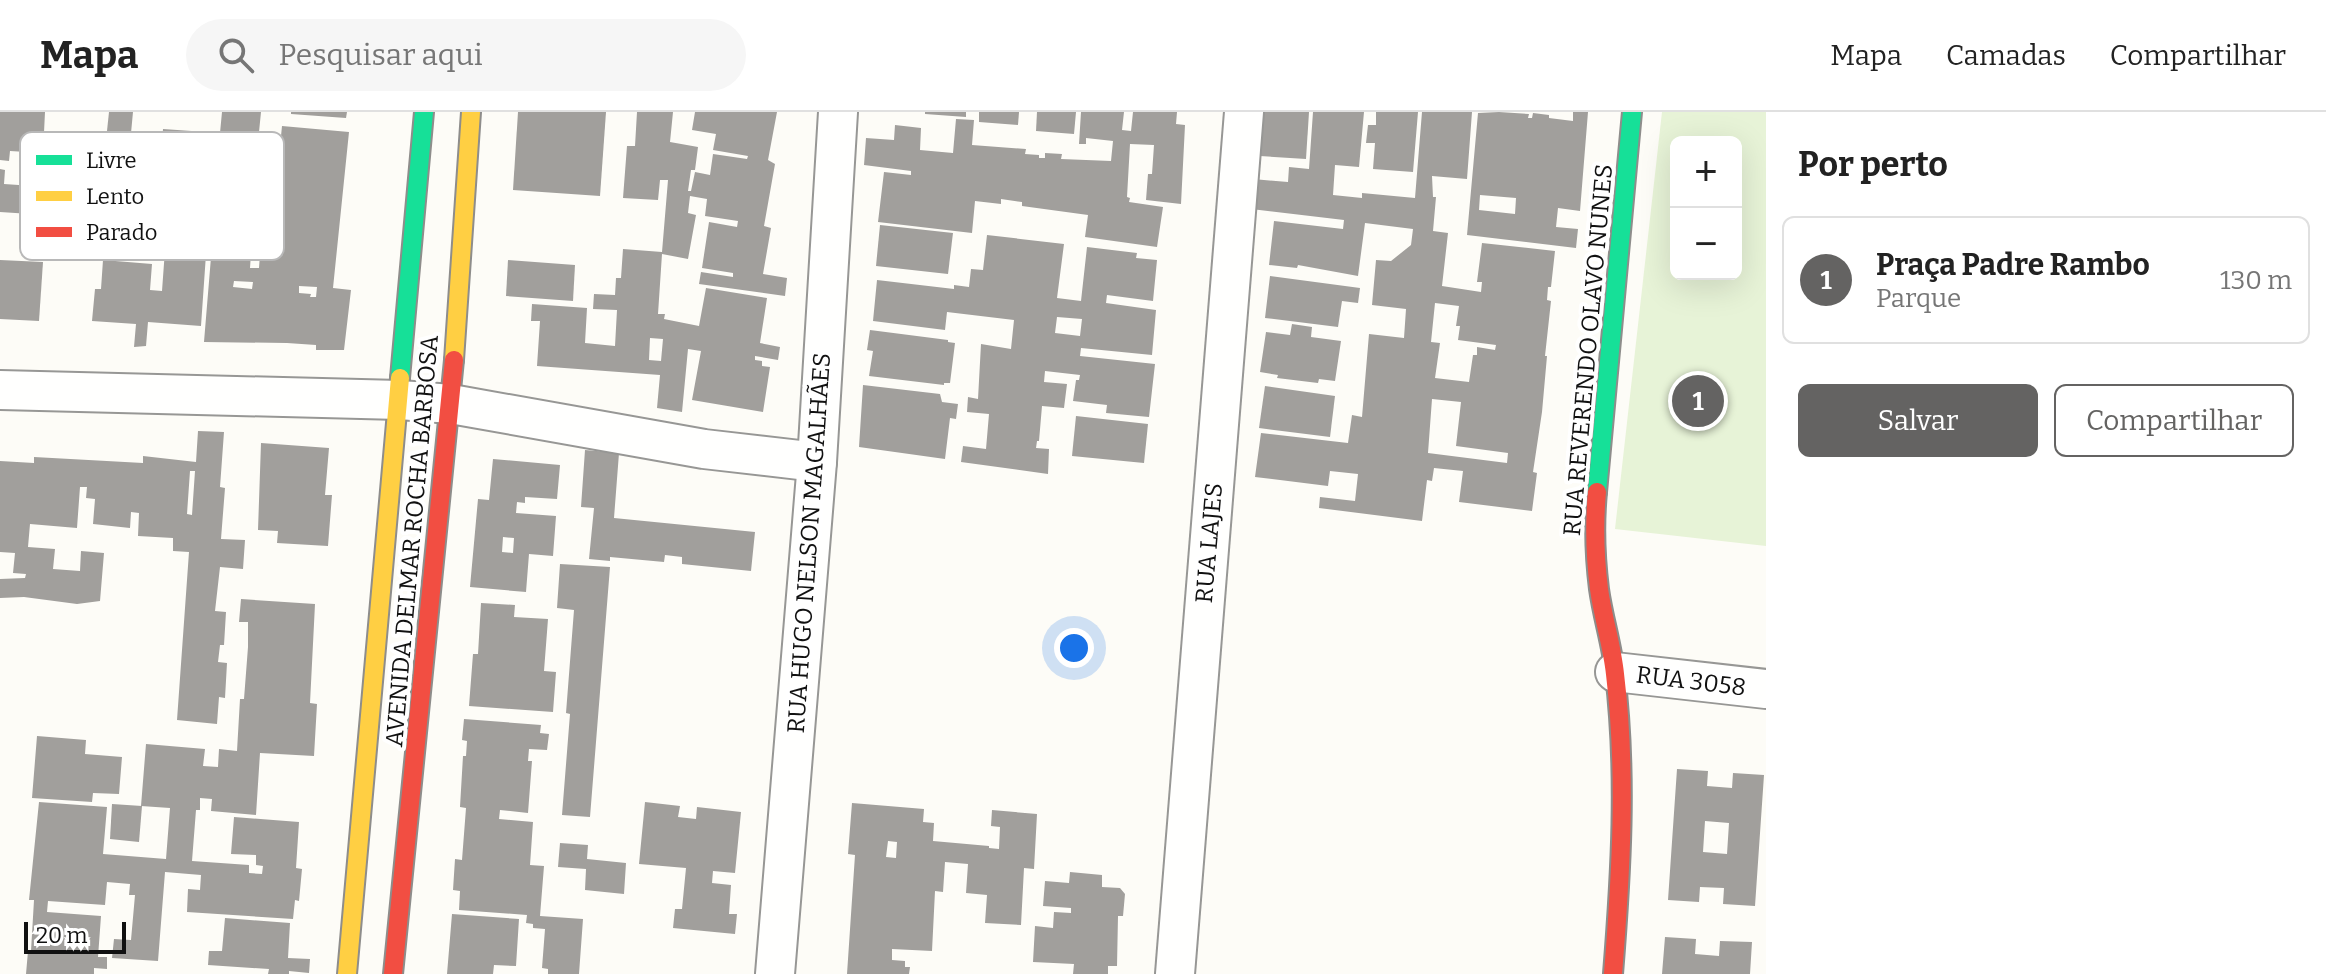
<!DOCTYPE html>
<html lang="pt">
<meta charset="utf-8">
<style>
:root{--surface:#fff;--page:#f6f6f6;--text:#222;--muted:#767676;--line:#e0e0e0;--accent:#646362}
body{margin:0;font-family:Bitter,serif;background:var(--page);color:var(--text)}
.controls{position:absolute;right:24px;top:24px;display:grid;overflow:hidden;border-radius:12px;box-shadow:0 8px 32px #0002}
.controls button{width:72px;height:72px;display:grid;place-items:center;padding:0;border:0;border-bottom:2px solid var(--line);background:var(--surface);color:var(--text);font:40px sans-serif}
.scale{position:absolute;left:24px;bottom:20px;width:102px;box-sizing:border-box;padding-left:8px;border:4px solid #111;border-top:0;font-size:22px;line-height:28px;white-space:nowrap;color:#111;-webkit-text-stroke:6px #fff;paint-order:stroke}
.you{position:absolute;left:1074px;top:536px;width:28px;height:28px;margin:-20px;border:6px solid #fff;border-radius:50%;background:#1a73e8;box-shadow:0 0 0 12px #1a73e833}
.badge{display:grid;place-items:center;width:52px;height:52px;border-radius:50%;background:var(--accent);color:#fff;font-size:26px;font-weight:700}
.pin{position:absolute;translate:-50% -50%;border:4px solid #fff;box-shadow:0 2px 8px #0006}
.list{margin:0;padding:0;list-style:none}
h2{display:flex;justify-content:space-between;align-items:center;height:104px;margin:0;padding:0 32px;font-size:34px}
h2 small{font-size:26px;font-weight:400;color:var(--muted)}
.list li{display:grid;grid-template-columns:52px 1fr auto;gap:24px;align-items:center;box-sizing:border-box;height:128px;margin:0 16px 16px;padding:0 16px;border:2px solid var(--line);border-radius:12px}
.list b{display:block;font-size:30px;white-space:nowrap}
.list p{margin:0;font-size:26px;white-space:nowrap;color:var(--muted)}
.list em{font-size:26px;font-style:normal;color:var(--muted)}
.actions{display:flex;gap:16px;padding:24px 32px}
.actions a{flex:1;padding:18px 0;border:2px solid var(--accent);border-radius:12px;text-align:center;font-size:28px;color:var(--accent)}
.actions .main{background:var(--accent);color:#fff}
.icon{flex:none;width:44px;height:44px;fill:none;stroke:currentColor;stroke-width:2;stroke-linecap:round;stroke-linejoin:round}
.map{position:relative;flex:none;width:1766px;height:862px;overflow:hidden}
header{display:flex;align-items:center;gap:48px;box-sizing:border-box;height:112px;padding:0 40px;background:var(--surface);border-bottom:2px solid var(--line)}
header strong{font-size:38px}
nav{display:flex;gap:44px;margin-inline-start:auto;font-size:28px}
.search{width:560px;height:72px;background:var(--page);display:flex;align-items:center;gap:20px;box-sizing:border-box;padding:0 28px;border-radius:44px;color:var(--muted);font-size:30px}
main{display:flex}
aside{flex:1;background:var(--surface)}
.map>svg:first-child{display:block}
</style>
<header>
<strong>Mapa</strong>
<div class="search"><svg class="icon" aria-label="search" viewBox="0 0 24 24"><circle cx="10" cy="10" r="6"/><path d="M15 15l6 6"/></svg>Pesquisar aqui</div>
<nav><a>Mapa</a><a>Camadas</a><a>Compartilhar</a></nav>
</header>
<main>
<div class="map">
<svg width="1766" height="862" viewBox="0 0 1766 862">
<rect width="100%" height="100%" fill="#fdfcf7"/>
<path fill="#e7f3d7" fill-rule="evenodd" d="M1662,0h104v434l-151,-17zM1676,30h60v132h-60z"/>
<g fill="#a19f9c" fill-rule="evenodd">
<polygon points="0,0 45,0 43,41 10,39 9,49 0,48"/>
<polygon points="109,0 133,0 131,21 107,19"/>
<path d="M222,0h39l-3,30h-2l-4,25 -4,58h5l-3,43h9l2,-28 21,1 1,-13 -11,-1 10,-101 67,6 -16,156 18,2 -7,60h-28v-5l-29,-2 -83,-1 10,-121 -29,-2 -1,10 -29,-2 1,-4 -56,-4 3,-29 55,4 5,-65 57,4zM234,169l19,1 -1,7 -19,-2zM299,174l18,1 -1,10h-6l1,-3 -12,-1z"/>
<polygon points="291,0 347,0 346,6 291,2"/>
<polygon points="518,0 606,0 600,84 513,78"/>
<path d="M637,0h36l-3,30 28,5 -3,23h-4l-3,21h3l4,-19 15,3 3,-21 34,5 1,-3 -35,-6 3,-16 -24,-4 3,-18h82l-9,48 7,4 -11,62 7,2 -8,46 24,4 -2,18 -86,-12 2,-12 32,5v-4l-31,-5 7,-46 28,5 1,-6 -33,-5 2,-17 -17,-3 -2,17 8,2 -8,44 -26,-5 -4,60h7l-1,5 35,7 7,-38 61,10 -7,45 20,4 -2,13 -23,-4v4l7,1v5l8,1 -7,45 -71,-12 9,-49 -13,-2 -6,63 -25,-4 3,-33 -123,-9 3,-45h-9l1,-17 55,4 -2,35 30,3 2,-36 -24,-1 1,-15 21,1 1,-17h5l2,-29 39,3 6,-72h-8l-2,20 -35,-2 4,-52h8zM650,226l13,1 -2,22 -12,-1z"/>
<polygon points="925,0 966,0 966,5 925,2"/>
<polygon points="979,0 1019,0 1018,13 979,10"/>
<polygon points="1037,0 1076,0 1074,22 1036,19"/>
<polygon points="1081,0 1124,0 1122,18 1131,19 1133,0 1177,0 1176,12 1185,13 1181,92 1146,88 1148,62 1152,62 1154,33 1130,32 1127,85 1130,86 1129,90 1163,95 1157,135 1085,125 1088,103 1022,94 1022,90 1001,87 1001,92 975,89 972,121 878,110 884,60 911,63 911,59 864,53 866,26 894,28 895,13 921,16 920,38 953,41 956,7 974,8 972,33 1026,37 1025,42 1039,43 1039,46 1045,46 1045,41 1062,42 1061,47 1111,49 1113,29 1086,26 1086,32 1079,32"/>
<polygon points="1263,0 1309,0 1306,47 1260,44"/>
<path d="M1313,0h51l-5,55 -24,-2 -2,30 29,3v-5l53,5 7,-86h50l-5,67 -35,-3 1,21h3l-3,34 15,2 -6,53 39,6 1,-10h-5l5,-39 73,8 -4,36h-3l-1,13 4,1 -6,55h2l-5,56 -9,60 4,1 -5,38 -73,-9 4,-31 -29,-3 -2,13 -5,-1 -5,41 -103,-13 1,-11 35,4 3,-27 -28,-3 -2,15 -73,-9 6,-44 87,10 4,-28 10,2 7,-83 35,4 2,-29 -34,-4 4,-45 15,1 20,-16 2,-16 -48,-6 -7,53 -60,-11 -1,3 -28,-3 5,-44 69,8 1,-9 -93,-11 2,-30 35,3 1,-15 20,2zM1435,191l24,3 -3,20h4l-2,14 38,5 -1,5 -18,-3v8h-4l-4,27 -34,-4 5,-35 -9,-1zM1432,287l29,3 -5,44 52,7 -1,10 -79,-10z"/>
<polygon points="1376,0 1418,0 1413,60 1373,57 1375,31 1366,31 1368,13 1376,13"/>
<path d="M1499,0l30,2 -1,4h4l1,-5 16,2v3l24,3v-9h15l-8,99 -22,-3 -2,19 22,2 -2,19 -109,-13 11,-122zM1480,83l36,3 -1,16 -36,-4z"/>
<polygon points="0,57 5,58 4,72 48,75 46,103 0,100"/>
<polygon points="880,113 953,121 948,162 876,154"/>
<path d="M987,123l77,9 -7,54 24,3 6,-54 50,6 -1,5 21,2 -4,41 -46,-6 -1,8 50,7 -4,45 -71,-7 -1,8 75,8 -6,53 -43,-4 1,-8 -34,-4 3,-21h3l1,-5 -35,-4 -1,11 23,2 -3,24 -22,-2 -3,35h-2l-1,7 13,1 -1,25 -87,-12 2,-16 23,3 3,-35 -22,-2 1,-15 10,2 3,-55 30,5 3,-29 -67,-8 -2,18 -72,-9 4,-41 77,9v-4l15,2 2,-18 12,1zM1057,205l25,2 -2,17 -25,-3z"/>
<polygon points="166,124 207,128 201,214 148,210 146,234 134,235 136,212 92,209 95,177 101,177 103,148 152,152 150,178 162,179"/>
<polygon points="0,148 43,150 39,209 0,207"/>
<polygon points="508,148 575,153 573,189 506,184"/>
<polygon points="1270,164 1360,176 1358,191 1342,189 1338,215 1265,206"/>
<polygon points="1292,212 1312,215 1311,225 1341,229 1335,269 1319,267 1318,271 1277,266 1278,263 1260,260 1266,220 1290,223"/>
<polygon points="870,218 948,228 948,230 955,231 950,271 944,271 944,273 869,264 873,239 867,238"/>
<polygon points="863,273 940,282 942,290 958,292 956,307 950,306 945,347 859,335"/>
<polygon points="1265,274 1335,284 1330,325 1259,316"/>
<polygon points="1076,304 1148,312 1144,351 1072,344"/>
<path d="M198,319l26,1 -4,55 5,1 -4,51 24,1 -2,29 -23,-2 -5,44 11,1 -2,33h-4l-2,17 9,1 -2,35 -6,-1 -2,27 -40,-4 12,-168 -16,-1v-13l-35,-2 1,-23 -8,-1 -1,16 -37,-4 2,-25 -9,-1 1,-11h-7l-3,41 -47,-4 -2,23 27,2 -2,20 27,2 1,-20 23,2 -4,48 -23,3 -53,-7 -24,1v-19l25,-1 1,-4 -13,-1 2,-20 -15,-1v-91l34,2v-6l109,6v-7l53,6zM190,359h5l-3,44 -5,-1z"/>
<polygon points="261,331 329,336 325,383 332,383 328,434 277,431 278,419 258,418"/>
<polygon points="585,338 619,341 614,406 755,420 751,459 682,452 682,445 665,443 664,450 610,445 610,449 589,447 594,396 581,395"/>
<path d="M493,347l67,6 -3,34 -32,-2v6l-8,-1 -1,11 40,3 -3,40 -24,-2 -3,38 -56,-5 8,-88 11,1zM503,425l11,1 -1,15 -11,-1z"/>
<polygon points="560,452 610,455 590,705 562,703 570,602 566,601 574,498 557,496"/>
<polygon points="241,487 315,492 310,591 317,592 314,644 260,641 256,703 211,699 212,687 200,686 200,698 196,698 192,749 249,753 249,761 262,762 263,754 256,753 256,743 231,742 234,705 299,710 296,756 302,757 299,789 295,788 293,807 187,800 188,777 200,778 201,763 165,760 158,849 112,846 114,827 131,828 135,783 129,783 130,772 107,770 105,793 48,789 47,800 101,804 98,845 107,845 107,857 94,856 94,862 26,862 28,839 31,839 34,788 29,788 39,690 107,695 103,742 166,747 170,696 141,694 146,632 205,637 203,654 218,655 219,637 237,639 240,587 244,587 248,535 248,510 239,510"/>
<polygon points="481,491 515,493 514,505 548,507 544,559 556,560 553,600 469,594 473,542 478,542"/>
<polygon points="464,607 541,613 540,621 549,622 547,638 529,637 528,649 532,649 528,701 500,698 499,707 533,710 530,753 544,754 540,804 583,807 579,862 548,862 548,857 542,856 545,817 533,816 533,812 526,811 527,803 459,798 460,779 453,778 455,747 462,748 466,696 460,695 463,644 466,644 467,629 462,628"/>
<polygon points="37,624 86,628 85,642 122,645 119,682 93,681 92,690 32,686"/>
<path d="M1677,657l31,2 -1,15 25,2 1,-15 31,2 -9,131 -32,-2 1,-16 -24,-1 -1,15 -31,-2zM1705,709l24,2 -2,31 -24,-2z"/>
<polygon points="645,690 680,694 678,705 696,707 697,695 741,700 735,761 713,759 712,771 731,773 729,802 737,802 735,822 673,816 675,797 682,797 686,756 639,752"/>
<path d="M852,691l72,6 -1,13 11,1 -1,18 56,5v2l10,1 1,-22 -9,-1 1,-16 45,4 -3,55 -10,-1 -3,57 -36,-2 2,-28 -21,-2 2,-29 -23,-2 -2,30 -8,-1 -3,60 -40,-2v11l13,1v6h5l-1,7h-62l8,-119 -7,-1zM888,729l9,1 -1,16 -10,-1z"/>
<polygon points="112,692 142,694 139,730 110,727"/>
<polygon points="560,731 588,733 587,747 626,751 624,782 585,778 586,757 558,755"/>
<polygon points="1070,760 1102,763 1102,775 1120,776 1125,782 1123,804 1118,804 1117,854 1108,854 1108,862 1073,862 1074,852 1033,850 1035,814 1053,816 1054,800 1071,801 1071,796 1043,794 1045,769 1069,771"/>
<polygon points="452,802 519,807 516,854 494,853 493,862 447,862"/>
<polygon points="225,806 290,811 288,846 310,847 309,861 289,859 289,862 268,862 269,857 208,853 209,839 222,839"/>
<polygon points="1665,825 1696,827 1695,842 1719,844 1720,829 1752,830 1750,862 1662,862"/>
</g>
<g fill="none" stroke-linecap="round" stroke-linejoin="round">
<defs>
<g id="street">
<polyline points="0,278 400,288 451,292 704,337 817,350"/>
<polyline points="1615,560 1766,577"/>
<polyline points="775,862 817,350 838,0"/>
<polyline points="1175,862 1244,0"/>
</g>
<g id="fast">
<polyline points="400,266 424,0"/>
<polyline points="1597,380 1632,0"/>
</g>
<g id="slow">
<polyline points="454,248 471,0"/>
<polyline points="347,862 400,266"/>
</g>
<g id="jam">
<path d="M1597,380c-3,32 -2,65 2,97 4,29 13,56 16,85 12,100 6,200 -2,300"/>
<polyline points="393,862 454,248"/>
</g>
</defs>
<use href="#street" stroke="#979795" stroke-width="42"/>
<use href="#fast" stroke="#8e8d8b" stroke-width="22"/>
<use href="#slow" stroke="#8e8d8b" stroke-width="22"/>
<use href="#jam" stroke="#8e8d8b" stroke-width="22"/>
<use href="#street" stroke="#fffffe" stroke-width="38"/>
<use href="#fast" stroke="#16e098" stroke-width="18"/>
<use href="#slow" stroke="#ffcf43" stroke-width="18"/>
<use href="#jam" stroke="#f24e42" stroke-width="18"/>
</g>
<g text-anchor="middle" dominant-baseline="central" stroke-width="8" stroke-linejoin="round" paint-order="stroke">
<g font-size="24" fill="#111" stroke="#fff">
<text transform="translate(1588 238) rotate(-85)">RUA REVERENDO OLAVO NUNES</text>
<text transform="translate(412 429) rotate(-85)">AVENIDA DELMAR ROCHA BARBOSA</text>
<text transform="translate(809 431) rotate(-86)">RUA HUGO NELSON MAGALHÃES</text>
<text transform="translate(1209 431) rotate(-85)">RUA LAJES</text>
<text transform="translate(1691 569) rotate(7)">RUA 3058</text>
</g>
</g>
<rect x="20" y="20" width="264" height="128" rx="12" fill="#fff" stroke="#b8b8b8" stroke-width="2"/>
<rect x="36" y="43" width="36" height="10" fill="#16e098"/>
<rect x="36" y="79" width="36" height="10" fill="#ffcf43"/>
<rect x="36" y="115" width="36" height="10" fill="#f24e42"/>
<g font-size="22" fill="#111">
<text x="86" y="56">Livre</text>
<text x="86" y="92">Lento</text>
<text x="86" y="128">Parado</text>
</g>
</svg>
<div class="controls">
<button>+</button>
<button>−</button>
</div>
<div class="scale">20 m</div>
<div class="you"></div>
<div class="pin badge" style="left:1698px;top:289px">1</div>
</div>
<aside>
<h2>Por perto<small></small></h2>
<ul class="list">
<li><span class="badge">1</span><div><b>Praça Padre Rambo</b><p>Parque</p></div><em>130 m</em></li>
</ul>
<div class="actions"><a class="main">Salvar</a><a>Compartilhar</a></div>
</aside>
</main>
